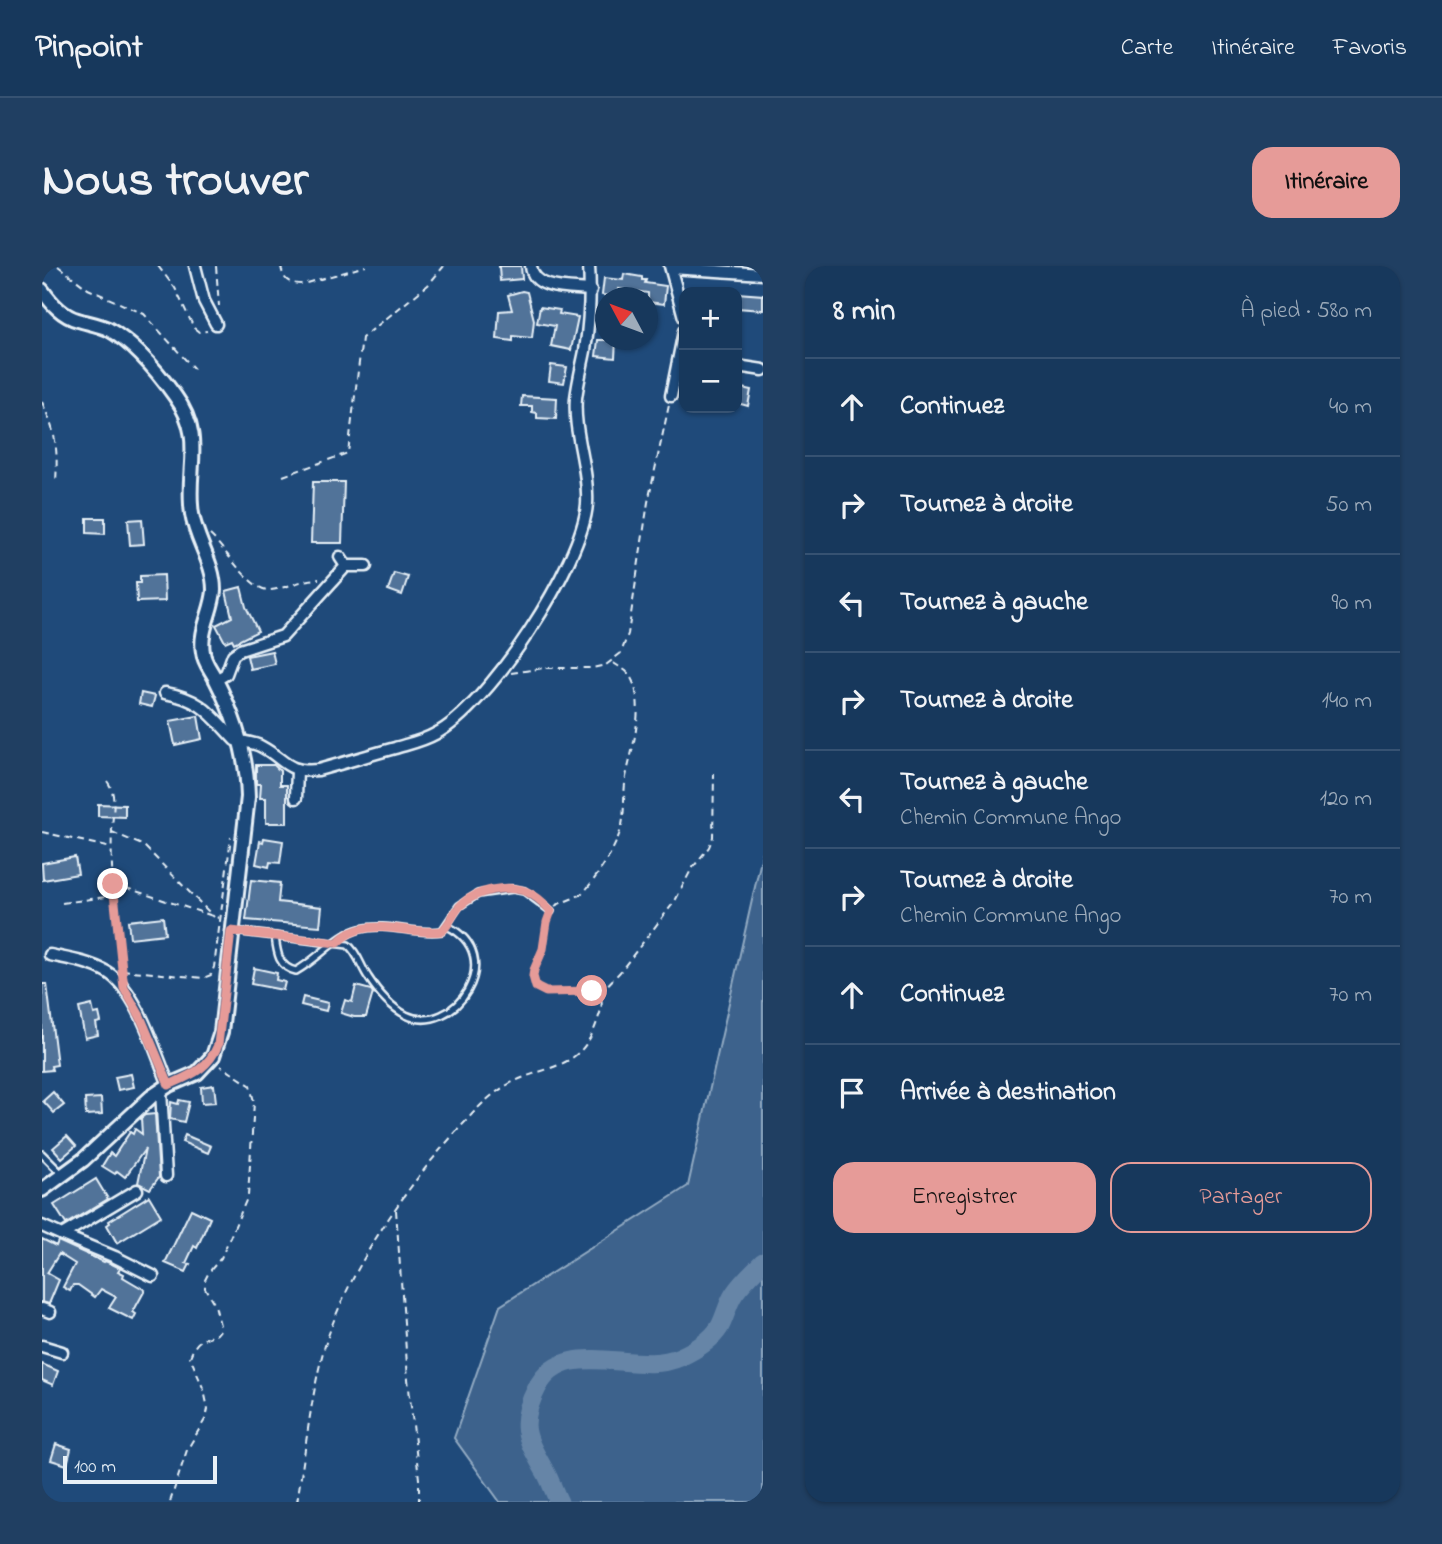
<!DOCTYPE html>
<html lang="fr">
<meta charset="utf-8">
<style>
:root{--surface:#17385c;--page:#203f62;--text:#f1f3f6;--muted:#9eacbb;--line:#365272;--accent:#e69b98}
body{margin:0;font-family:"Indie Flower",sans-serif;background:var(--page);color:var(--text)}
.controls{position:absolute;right:21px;top:21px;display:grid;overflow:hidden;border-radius:14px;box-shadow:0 2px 5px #0004}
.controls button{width:63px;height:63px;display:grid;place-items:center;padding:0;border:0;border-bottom:2px solid var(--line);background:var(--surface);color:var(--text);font:35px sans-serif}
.compass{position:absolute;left:553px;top:21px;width:63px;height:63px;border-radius:50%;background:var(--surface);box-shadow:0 2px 5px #0004;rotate:311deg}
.scale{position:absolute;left:21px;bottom:18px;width:154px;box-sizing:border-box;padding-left:7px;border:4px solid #e8f1f8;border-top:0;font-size:19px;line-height:24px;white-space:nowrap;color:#e8f1f8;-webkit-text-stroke:5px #1f4a7a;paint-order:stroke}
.stop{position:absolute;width:21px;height:21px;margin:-16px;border:5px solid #e69b98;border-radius:50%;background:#fff}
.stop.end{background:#e69b98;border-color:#fff;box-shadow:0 2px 7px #0008}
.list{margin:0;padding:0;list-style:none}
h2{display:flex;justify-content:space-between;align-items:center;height:91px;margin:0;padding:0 28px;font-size:30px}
h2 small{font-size:23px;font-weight:400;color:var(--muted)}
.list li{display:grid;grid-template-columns:46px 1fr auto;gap:21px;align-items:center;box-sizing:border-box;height:98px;padding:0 28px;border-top:2px solid var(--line)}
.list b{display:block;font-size:26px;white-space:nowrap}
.list p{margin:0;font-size:23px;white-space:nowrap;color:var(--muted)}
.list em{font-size:23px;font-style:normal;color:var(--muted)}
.actions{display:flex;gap:14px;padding:21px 28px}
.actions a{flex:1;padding:16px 0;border:2px solid var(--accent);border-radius:21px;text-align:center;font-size:24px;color:var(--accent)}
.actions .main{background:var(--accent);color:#111}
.icon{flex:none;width:38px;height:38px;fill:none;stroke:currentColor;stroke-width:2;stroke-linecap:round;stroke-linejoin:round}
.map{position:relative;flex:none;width:721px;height:1236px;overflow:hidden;border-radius:21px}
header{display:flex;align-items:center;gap:42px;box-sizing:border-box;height:98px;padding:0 35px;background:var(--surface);border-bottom:2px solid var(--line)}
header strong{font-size:33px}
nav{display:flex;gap:38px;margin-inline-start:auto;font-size:24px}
.intro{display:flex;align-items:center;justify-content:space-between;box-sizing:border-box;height:168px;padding:0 42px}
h1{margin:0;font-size:49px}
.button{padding:18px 32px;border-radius:21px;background:var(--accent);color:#111;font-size:24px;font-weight:700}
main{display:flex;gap:42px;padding:0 42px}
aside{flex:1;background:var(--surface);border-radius:21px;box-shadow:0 2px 5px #0004}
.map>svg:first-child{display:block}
</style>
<header>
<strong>Pinpoint</strong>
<nav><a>Carte</a><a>Itinéraire</a><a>Favoris</a></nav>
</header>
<div class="intro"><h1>Nous trouver</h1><a class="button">Itinéraire</a></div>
<main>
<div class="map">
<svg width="721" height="1236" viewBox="0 0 721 1236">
<rect width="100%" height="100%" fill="#1f4a7a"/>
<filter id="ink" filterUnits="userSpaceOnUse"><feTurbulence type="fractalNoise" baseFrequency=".0143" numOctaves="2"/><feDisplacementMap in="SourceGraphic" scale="14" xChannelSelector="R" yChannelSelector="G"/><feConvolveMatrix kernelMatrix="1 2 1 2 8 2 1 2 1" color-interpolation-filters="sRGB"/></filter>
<g filter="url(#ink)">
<polygon fill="#3c628c" stroke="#92aac2" stroke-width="2" points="721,585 721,1236 458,1236 412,1172 458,1040 646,920"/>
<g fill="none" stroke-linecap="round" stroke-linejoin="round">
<path stroke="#6685a7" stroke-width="19" d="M517,1236c-5,-10 -8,-20 -13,-29 -19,-34 -29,-47 -9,-85 27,-54 99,-11 143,-31 13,-6 31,-16 39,-29 6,-10 8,-23 15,-34 8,-12 19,-22 29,-32"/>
</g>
<g fill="#517399" stroke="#e8f1f8" stroke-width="2">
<polygon points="457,0 479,0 480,13 458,15"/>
<polygon points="582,8 600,11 600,14 604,14 603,17 624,20 622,38 606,36 606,27 577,23 576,31 560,29 562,12 581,14"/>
<polygon points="480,25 485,26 492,54 490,72 471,70 471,75 455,73 457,45 470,44 466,29"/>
<polygon points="695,27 721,29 721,44 695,42"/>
<polygon points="498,41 518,44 517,48 536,51 529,84 509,80 513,60 495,57"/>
<polygon points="556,74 574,74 573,92 554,90"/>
<polygon points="509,99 525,101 522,117 507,115"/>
<polygon points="695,121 709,124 706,140 695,137"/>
<polygon points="480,130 515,132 514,153 495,152 495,147 490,146 490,140 479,140"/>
<polygon points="271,216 302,216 300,277 269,277"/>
<polygon points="45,252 63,252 63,268 45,267"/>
<polygon points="100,253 102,278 88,279 86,254"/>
<polygon points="352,307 366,311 360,329 346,324"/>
<polygon points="122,309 123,335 95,336 94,317 98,317 98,310"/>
<polygon points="199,321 204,341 216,365 192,377 190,373 183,376 174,359 190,351 184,325"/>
<polygon points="230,385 233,398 208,403 205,390"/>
<polygon points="99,427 113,430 110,441 97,438"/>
<polygon points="156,450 160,473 133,479 128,455"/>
<polygon points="214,499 232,499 238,505 238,519 245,519 245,557 224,557 224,532 218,532 219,518 214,518"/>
<polygon points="56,538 83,539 83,551 56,550"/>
<polygon points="222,572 241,575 238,597 228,596 227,601 214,598 218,575 221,576"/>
<polygon points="33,591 36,608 1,614 0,597"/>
<polygon points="209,614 238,617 236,636 280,641 278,660 204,654"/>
<polygon points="121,651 123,668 88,672 86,655"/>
<polygon points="212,702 235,707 234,714 243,716 241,724 209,718"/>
<polygon points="0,718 5,718 15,799 9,800 10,804 0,805"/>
<polygon points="314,720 329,724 331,727 324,751 312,751 299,747 303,734 310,736"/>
<polygon points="261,731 286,737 284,745 259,739"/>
<polygon points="50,739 52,748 57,747 59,756 54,757 56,769 43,772 37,742"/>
<polygon points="89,808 92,821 76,824 73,811"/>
<polygon points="172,819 174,836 160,837 159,821"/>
<polygon points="11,826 22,839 12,847 1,835"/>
<polygon points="59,832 60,848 44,849 43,833"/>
<polygon points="137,834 147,836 142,856 128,853 129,836 136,838"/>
<polygon points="113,848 117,911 108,923 96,917 103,883 83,911 75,905 73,908 60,900 68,887 72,890 88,866 91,868 93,863 100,868 99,852 103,849"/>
<polygon points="143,869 169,880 166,887 140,876"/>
<polygon points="25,870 34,880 20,892 11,882"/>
<polygon points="54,913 66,933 24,958 12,939"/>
<polygon points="107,930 119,950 75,977 65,959 68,957 67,955"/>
<polygon points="149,943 168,952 155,982 152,980 144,997 148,998 144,1006 123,997"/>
<polygon points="0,973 14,980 16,975 62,996 63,995 70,998 78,1002 76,1005 82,1008 81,1011 103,1024 91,1046 94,1048 91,1054 67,1042 74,1031 59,1023 53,1031 36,1019 31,1019 28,1025 21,1021 33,998 17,988 5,1007 17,1014 7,1038 0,1036"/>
<polygon points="0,1098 16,1105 11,1119 0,1114"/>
<polygon points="14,1178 29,1183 25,1199 9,1194"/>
</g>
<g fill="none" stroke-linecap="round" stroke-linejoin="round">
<defs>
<g id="service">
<path d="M192,665l114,14c10,8 13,22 20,32 9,14 23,30 38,38 48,23 103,-59 41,-89"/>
<path d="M233,670c2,16 3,31 21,35 22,-12 42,-37 64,-42 28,-7 55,6 82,2l17,-25 19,-12 35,-5 11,2 27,20"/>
<polyline points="0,888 21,909"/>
</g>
<g id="minor">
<polyline points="153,0 162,35 174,58"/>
<path d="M489,0c2,25 40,22 60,24"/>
<polyline points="628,0 642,51"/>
<polyline points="629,2 721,8"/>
<polyline points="695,100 721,104"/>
<polyline points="629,130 642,65"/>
<polyline points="298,291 304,300"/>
<polyline points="174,414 184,408 191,389 198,384 241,370 304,300 324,300"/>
<path d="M123,427c37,6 46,22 70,47 9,2 18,2 27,7 24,13 24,26 56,23 26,-7 51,-15 77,-22 13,-4 28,-7 40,-14 53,-26 148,-172 152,-230 2,-36 -14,-71 -11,-106 2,-16 6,-32 9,-47 4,-28 6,-57 4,-85"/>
<polyline points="254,532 255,504"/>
<path d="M8,689c19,4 40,7 57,17 31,19 48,80 62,113"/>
<polyline points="119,825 124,910"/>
<polyline points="0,960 20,969 95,924"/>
<polyline points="20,969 73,991 111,1010"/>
<polyline points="0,1043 8,1046"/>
<polyline points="0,1080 20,1086"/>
</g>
<path id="tertiary" d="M0,24c9,13 20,26 36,30 10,3 21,5 30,9 27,15 50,43 67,67 31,42 10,73 17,118 4,26 22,49 22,76 -1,20 -15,41 -11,62 1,11 9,19 13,28 19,37 31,75 32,117l-27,235 -8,24 -16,17 -28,12 -18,12 -68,63 -41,30"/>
</defs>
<use href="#service" stroke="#e8f1f8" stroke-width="10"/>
<use href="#minor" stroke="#e8f1f8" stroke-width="15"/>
<use href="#tertiary" stroke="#e8f1f8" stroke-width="18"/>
<g stroke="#e8f1f8" stroke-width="2" stroke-dasharray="7 5" stroke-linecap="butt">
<polyline points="16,0 46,23 102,48 152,103"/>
<polyline points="116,0 133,22 152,62 157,66 165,65"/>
<polyline points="174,0 177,40"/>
<path d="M239,0c2,14 7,18 22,18l63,-18"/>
<path d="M0,136c14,31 16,46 14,80"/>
<polyline points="241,210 306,187 320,72 386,19 402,0"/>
<path d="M168,269c15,13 41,57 60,55 18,-2 31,-11 49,-11"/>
<polyline points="469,407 502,402 550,402 564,399 579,387 586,368 606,236 627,139"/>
<path d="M65,515c10,13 6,30 5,47 -2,47 4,94 9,141"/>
<polyline points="0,566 70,582"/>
<polyline points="70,566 102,580 172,651"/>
<polyline points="72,618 177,652"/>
<polyline points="20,637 71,630"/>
<path d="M513,640c12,-7 24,-7 33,-19 13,-16 29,-41 34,-62 3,-15 1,-32 4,-48 6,-28 23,-81 0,-106 -4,-3 -10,-6 -14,-9"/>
<polyline points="80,704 161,712 169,709 172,701 189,571"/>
<polyline points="558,727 578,706 633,635 649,604 667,581 671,571 672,507"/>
<polyline points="354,944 366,1113 377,1213 377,1236"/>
<path d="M128,1236l17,-52 19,-32 2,-9 -4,-19 -14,-33c7,-19 12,-17 27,-23l4,-5 -6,-24 -10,-17v-8l4,-8 12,-14 27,-62 6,-94 -4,-17 -29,-19"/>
<path d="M255,1236c8,-48 13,-99 25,-146 22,-82 86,-173 143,-234 13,-15 26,-28 44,-38 40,-21 72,-12 89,-65 3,-9 6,-16 1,-25 -16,-9 -70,10 -66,-20 1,-10 8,-18 10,-27 3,-9 3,-18 5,-27"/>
</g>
<use href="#service" stroke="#1f4a7a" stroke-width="5"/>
<use href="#minor" stroke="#1f4a7a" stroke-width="10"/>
<use href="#tertiary" stroke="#1f4a7a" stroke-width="12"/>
</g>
</g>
<g fill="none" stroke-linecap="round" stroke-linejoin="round" filter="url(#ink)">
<path stroke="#e69b98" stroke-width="9" d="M71,618l11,104 16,28 29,69c22,-10 39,-16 49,-40l13,-114 106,12c28,-30 70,-7 105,-12 9,-8 11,-19 20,-27 14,-13 44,-20 63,-13 10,4 19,12 26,20l-4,11 -4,27 -9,21 -1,6 3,11 10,5 46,-1"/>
</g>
</svg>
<div class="controls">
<button>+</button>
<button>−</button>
</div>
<svg class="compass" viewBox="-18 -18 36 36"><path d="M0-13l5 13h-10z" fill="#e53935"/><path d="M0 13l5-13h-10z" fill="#9eacbb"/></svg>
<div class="scale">100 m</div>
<div class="stop" style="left:550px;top:725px"></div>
<div class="stop end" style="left:71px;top:618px"></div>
</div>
<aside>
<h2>8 min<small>À pied · 580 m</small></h2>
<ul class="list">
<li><svg class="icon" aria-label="ahead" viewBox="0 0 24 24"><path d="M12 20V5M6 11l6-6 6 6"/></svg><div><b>Continuez</b></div><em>40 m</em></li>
<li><svg class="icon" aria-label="right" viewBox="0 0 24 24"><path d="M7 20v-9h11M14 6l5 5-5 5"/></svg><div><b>Tournez à droite</b></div><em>50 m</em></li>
<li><svg class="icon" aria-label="left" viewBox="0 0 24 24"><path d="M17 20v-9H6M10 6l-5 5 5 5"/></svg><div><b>Tournez à gauche</b></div><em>90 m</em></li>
<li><svg class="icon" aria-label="right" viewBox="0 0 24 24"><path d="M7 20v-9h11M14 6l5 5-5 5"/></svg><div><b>Tournez à droite</b></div><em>140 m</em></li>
<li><svg class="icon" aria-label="left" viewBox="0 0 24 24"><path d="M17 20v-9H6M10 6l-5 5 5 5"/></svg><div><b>Tournez à gauche</b><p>Chemin Commune Ango</p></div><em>120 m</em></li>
<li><svg class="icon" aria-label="right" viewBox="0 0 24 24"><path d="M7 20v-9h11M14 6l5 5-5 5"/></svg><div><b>Tournez à droite</b><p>Chemin Commune Ango</p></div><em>70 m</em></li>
<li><svg class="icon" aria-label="ahead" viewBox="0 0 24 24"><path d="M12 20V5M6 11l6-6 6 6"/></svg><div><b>Continuez</b></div><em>70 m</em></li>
<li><svg class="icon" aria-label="arrive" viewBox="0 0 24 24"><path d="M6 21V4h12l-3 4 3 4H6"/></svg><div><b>Arrivée à destination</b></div></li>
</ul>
<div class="actions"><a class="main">Enregistrer</a><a>Partager</a></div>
</aside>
</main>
